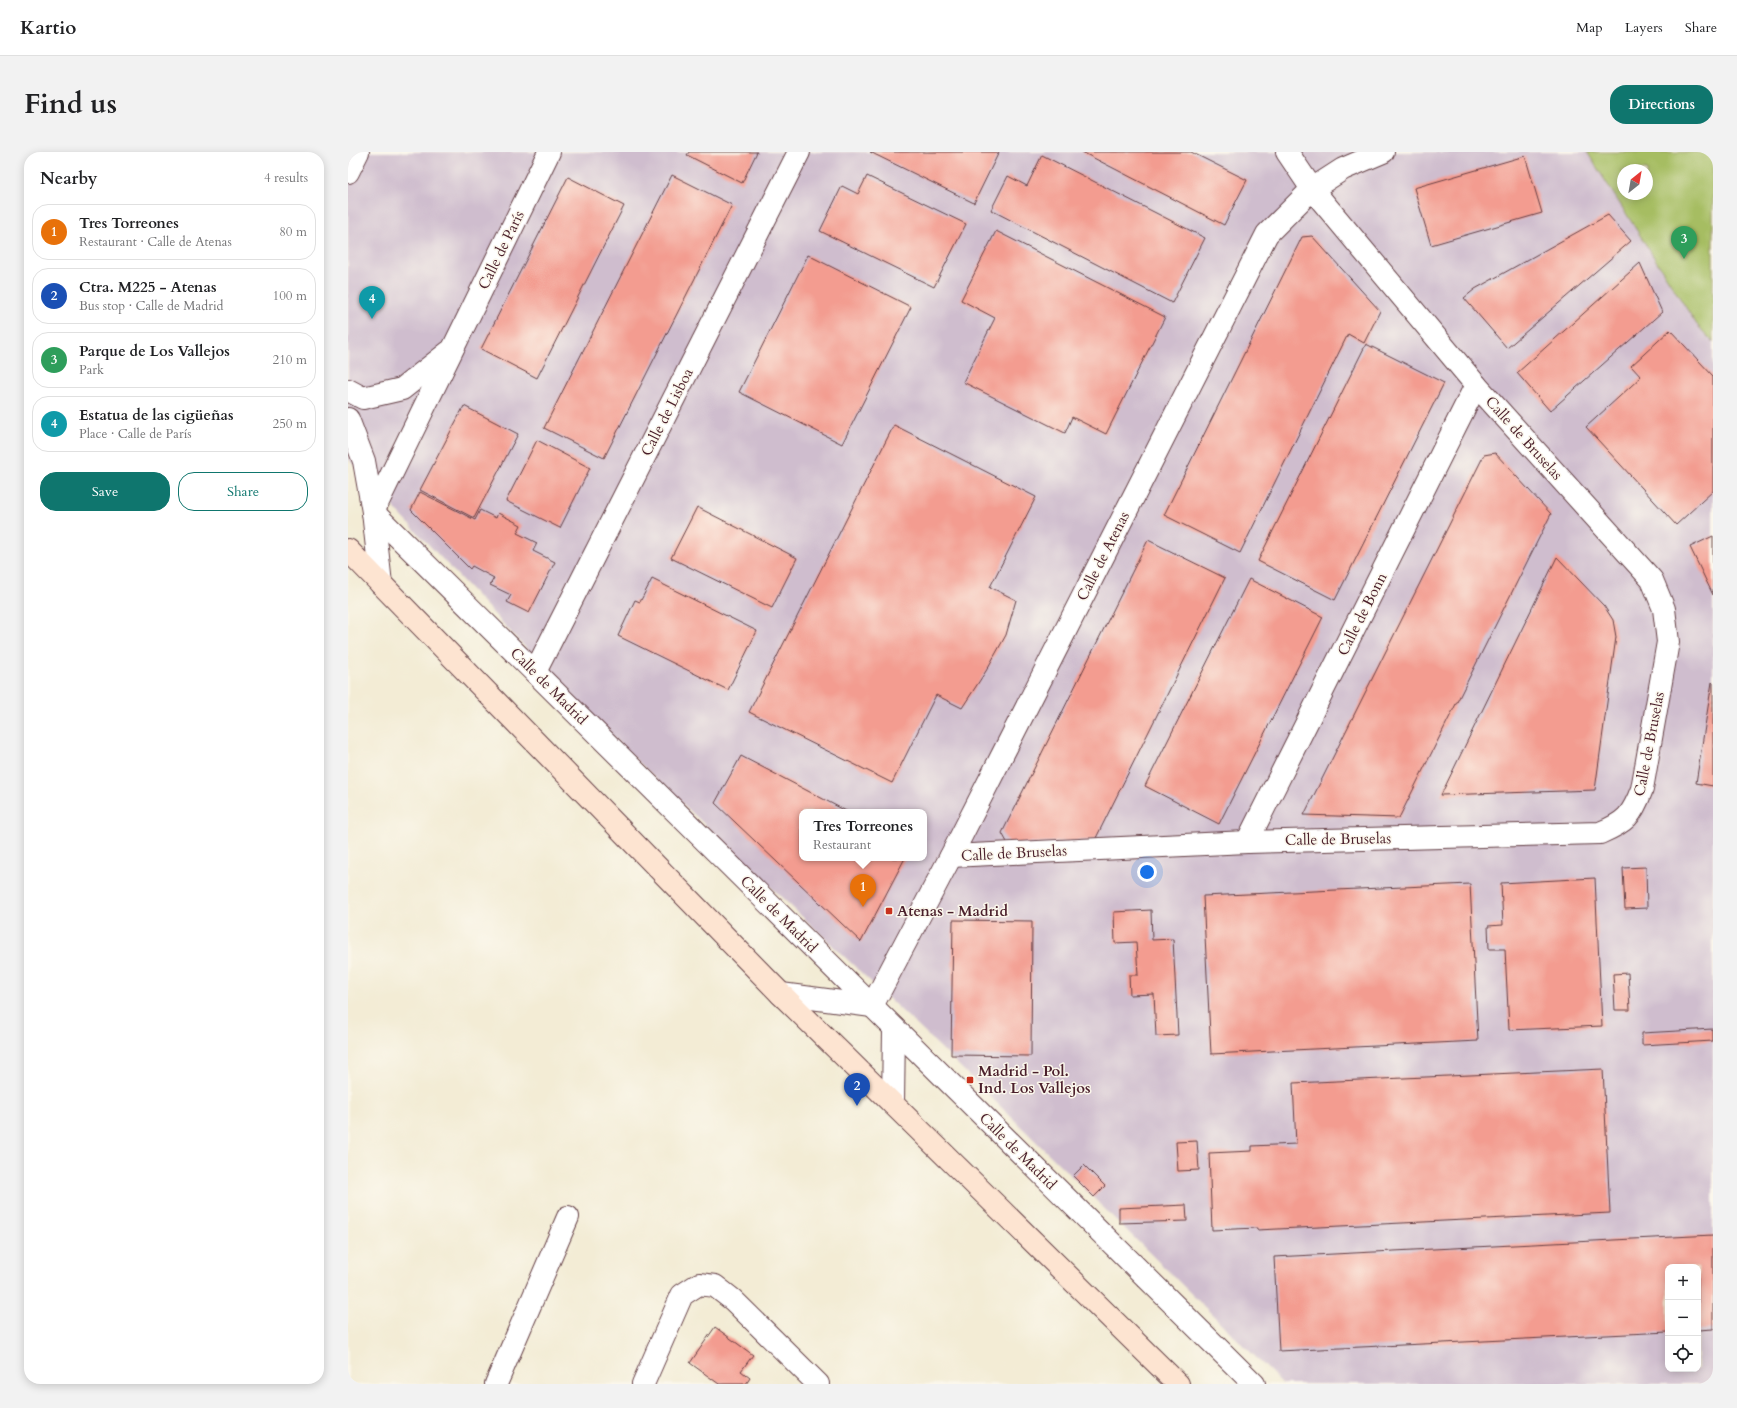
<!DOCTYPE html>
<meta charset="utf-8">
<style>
:root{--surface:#fff;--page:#f2f2f2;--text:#202124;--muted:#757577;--line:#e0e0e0;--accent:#0f766e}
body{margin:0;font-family:Cardo,serif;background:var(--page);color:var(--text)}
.controls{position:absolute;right:12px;bottom:12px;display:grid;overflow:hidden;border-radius:8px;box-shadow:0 2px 10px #0003}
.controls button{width:36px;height:36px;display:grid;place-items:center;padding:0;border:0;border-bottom:1px solid var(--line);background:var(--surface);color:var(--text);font:20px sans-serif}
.compass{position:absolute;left:1269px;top:12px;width:36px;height:36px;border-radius:50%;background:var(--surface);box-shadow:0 2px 10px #0003;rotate:31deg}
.you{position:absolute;left:799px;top:720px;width:14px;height:14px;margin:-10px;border:3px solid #fff;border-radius:50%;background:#1a73e8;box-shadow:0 0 0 6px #1a73e833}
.badge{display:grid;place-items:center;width:26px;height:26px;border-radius:50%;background:var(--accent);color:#fff;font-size:13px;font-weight:700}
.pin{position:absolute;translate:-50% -33px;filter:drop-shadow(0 1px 2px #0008)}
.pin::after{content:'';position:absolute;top:21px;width:14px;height:12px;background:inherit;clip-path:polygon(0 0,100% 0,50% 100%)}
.popup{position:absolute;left:451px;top:657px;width:128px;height:52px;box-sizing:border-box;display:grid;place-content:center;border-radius:8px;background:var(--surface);filter:drop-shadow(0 1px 3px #0005);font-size:13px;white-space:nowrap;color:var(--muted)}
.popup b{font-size:15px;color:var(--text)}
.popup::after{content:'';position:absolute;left:50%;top:100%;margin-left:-8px;border:8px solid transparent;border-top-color:var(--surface)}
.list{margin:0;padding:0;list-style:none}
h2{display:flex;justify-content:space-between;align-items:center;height:52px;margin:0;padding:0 16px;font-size:17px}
h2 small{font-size:13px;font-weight:400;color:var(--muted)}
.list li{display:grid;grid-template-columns:26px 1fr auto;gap:12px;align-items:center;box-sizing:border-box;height:56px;margin:0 8px 8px;padding:0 8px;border:1px solid var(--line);border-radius:16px}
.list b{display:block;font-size:15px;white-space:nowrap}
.list p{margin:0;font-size:13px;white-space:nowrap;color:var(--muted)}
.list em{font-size:13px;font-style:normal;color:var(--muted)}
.actions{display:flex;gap:8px;padding:12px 16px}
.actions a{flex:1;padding:9px 0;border:1px solid var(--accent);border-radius:16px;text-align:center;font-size:14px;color:var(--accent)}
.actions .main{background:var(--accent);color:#fff}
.icon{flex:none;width:22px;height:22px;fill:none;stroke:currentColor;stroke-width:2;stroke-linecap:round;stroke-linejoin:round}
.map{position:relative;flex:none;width:1365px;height:1232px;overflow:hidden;border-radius:16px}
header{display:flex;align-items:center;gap:24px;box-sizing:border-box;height:56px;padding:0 20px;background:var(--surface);border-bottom:1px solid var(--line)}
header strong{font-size:19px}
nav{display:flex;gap:22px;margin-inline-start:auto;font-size:14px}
.intro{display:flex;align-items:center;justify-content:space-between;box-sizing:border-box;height:96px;padding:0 24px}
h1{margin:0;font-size:28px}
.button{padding:10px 18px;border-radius:16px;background:var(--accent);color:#fff;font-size:14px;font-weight:700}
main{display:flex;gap:24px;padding:0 24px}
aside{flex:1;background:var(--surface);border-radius:16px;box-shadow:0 2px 10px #0003}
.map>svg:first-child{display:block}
</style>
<header>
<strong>Kartio</strong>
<nav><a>Map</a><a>Layers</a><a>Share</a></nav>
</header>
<div class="intro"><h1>Find us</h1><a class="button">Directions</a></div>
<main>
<aside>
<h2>Nearby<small>4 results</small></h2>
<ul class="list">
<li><span class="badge" style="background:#e8710a">1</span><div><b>Tres Torreones</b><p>Restaurant · Calle de Atenas</p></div><em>80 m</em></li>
<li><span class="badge" style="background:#1a4fb4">2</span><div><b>Ctra. M225 - Atenas</b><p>Bus stop · Calle de Madrid</p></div><em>100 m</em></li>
<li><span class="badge" style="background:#2e9e5b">3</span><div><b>Parque de Los Vallejos</b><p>Park</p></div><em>210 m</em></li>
<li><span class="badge" style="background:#0f9aa8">4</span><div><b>Estatua de las cigüeñas</b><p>Place · Calle de París</p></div><em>250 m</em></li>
</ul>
<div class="actions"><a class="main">Save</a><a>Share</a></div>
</aside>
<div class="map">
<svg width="1365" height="1232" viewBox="0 0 1365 1232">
<rect width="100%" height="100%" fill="#fbf7ec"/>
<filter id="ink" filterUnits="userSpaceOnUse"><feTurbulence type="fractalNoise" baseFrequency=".025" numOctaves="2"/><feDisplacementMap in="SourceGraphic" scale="8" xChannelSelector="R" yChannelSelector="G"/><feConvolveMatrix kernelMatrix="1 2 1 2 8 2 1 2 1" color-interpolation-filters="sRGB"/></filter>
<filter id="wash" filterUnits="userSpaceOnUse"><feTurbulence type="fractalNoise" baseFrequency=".012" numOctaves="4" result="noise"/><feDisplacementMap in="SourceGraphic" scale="16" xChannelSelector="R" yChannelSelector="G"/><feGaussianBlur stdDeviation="0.9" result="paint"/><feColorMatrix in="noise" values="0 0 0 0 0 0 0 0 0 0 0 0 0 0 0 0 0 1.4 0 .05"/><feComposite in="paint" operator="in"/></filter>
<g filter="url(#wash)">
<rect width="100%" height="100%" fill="#f3ecd5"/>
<path fill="#cfbdce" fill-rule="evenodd" d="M0,0h1239l110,173 16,17v1042h-430l-341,-335 -350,-331 -244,-259zM454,660h122v46h-122zM1320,1115h30v102h-30z"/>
<path fill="#a6bd62" stroke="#786e46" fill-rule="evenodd" d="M1239,0h126v190l-16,-17zM1275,18h24v24h-24z"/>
<g id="blocks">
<g fill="#f39c90">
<polygon points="341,0 409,0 394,31 339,3"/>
<polygon points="522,0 651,0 626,51"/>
<polygon points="734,0 843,0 899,28 876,73"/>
<polygon points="694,3 857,86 824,151 643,58 660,24 679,34"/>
<polygon points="1177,4 1194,61 1083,93 1066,36"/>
<polygon points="324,23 384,53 256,306 196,276"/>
<polygon points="519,24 618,72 586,135 472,79 494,34 510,42"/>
<polygon points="220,25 276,54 189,226 133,197"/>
<polygon points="1260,63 1283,89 1159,196 1116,146 1127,137"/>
<polygon points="648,79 817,165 758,282 724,265 717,281 615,230 647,166 613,148"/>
<polygon points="964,84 1032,159 1016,191 1000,182 892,401 816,363 954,85"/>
<polygon points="460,103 563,155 494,292 391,240"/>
<polygon points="1292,111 1314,160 1202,259 1169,221"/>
<polygon points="1322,178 1365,224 1365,339 1328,373 1238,275 1293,225 1283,214"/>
<polygon points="1018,192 1096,231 987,448 910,409"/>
<polygon points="116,254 170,282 126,366 72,338"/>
<polygon points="546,273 688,345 642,435 668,448 658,483 638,519 614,556 588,543 544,631 401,560"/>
<polygon points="189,288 242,316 212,376 158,349"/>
<polygon points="1147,301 1203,362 1051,666 956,663 1136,303"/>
<polygon points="72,340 127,368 132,358 148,366 150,361 173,373 169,381 189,391 185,399 207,410 181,461 159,450 163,443 142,433 146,426 124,414 122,417 63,358"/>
<polygon points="349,355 449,406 424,456 323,406"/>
<polygon points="1365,384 1365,443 1342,395"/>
<polygon points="800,388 877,426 747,688 660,692 654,681"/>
<polygon points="1209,405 1256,454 1265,468 1268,485 1247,638 1093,643"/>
<polygon points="304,427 409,479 380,538 270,484 287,448 292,450"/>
<polygon points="901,427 975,465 871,672 797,634"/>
<polygon points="1364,530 1365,531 1365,634 1348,631"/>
<polygon points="393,604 500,660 454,660 454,706 557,706 513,790 367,651"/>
<polygon points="1298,715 1299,756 1277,757 1275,716"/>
<polygon points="1247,726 1254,874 1161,878 1157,797 1141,797 1140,774 1155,773 1153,731"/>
<polygon points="1122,732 1130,889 863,902 855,744"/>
<polygon points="803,758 804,788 825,787 830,883 808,884 806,842 782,843 781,823 790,823 788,790 767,791 766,760"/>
<polygon points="605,768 684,769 683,904 603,903"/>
<polygon points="1280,821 1282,858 1267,858 1265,822"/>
<polygon points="1365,877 1365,889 1294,893 1294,881"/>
<polygon points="1255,917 1262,1061 909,1078 909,1076 864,1078 861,1001 904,999 904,994 948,992 945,931"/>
<polygon points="849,989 851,1018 830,1019 828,990"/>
<polygon points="736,1013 757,1034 746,1045 725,1024"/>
<polygon points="838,1053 839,1069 771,1071 771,1056"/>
<polygon points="1365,1083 1365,1177 1350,1178 1350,1115 1320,1115 1320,1180 931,1199 926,1105"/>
<polygon points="367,1175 405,1203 393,1219 402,1226 398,1232 371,1232 342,1211"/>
</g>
</g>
</g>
<g filter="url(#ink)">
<use href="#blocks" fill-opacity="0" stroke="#633e44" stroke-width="1"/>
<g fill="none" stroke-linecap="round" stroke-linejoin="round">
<defs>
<g id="street">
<polyline points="0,20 10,0"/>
<polyline points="0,238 15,246 54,237 101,200"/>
<polyline points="0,267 16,309 25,360 33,432"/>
<polyline points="25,360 906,1232"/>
<polyline points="25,360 201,0"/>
<polyline points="187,520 451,0"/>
<polyline points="899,690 1128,233"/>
<path d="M603,704l296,-14 353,-9c26,-11 32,-17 42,-44l26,-147 -4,-33 -12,-29 -176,-195 -164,-196 -25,-37"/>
<polyline points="433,842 524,854"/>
<polyline points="524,854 603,704 919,82 964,37 995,17 1035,0"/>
<polyline points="545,952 546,876"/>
<polyline points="148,1232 220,1065"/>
<polyline points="295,1232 334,1143 351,1132 367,1134 385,1148 470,1232"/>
</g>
<polyline id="secondary" points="0,398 433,842 830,1232"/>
</defs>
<use href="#street" stroke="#633e44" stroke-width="24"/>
<use href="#secondary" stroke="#633e44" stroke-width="24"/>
<use href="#street" stroke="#fff" stroke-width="22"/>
<use href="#secondary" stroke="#fde4d1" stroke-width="22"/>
</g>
</g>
<g fill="#c8321e" stroke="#fbf7ec" stroke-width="1.5">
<rect x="537" y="755" width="8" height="8" rx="2"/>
<rect x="618" y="924" width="8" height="8" rx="2"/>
</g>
<g text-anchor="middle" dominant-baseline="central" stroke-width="3" stroke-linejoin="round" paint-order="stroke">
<g font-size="15" fill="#4a1f2b" stroke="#fbf7ec">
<text transform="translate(153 98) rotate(-64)">Calle de París</text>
<text transform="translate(319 260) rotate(-63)">Calle de Lisboa</text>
<text transform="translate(1176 286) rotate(48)">Calle de Bruselas</text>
<text transform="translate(755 404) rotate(-63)">Calle de Atenas</text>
<text transform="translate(1014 462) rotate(-63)">Calle de Bonn</text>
<text transform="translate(201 534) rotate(45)">Calle de Madrid</text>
<text transform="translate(1301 592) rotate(-79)">Calle de Bruselas</text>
<text transform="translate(990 687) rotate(-1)">Calle de Bruselas</text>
<text transform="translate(666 701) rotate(-3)">Calle de Bruselas</text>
<text transform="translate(431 762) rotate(45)">Calle de Madrid</text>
<text transform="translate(670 999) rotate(45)">Calle de Madrid</text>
</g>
<g font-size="15" font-weight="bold" fill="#4a1f2b" stroke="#fbf7ec" text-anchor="start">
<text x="549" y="759">Atenas - Madrid</text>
<text x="630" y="919">Madrid - Pol.<tspan x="630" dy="17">Ind. Los Vallejos</tspan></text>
</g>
</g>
</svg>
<div class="controls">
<button>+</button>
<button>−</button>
<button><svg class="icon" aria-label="locate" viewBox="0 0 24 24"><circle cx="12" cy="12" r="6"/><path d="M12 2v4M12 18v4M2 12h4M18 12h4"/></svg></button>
</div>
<svg class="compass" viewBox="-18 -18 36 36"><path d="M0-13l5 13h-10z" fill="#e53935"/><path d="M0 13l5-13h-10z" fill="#757577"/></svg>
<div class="you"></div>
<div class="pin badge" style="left:515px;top:755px;background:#e8710a">1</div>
<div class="popup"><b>Tres Torreones</b>Restaurant</div>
<div class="pin badge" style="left:509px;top:954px;background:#1a4fb4">2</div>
<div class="pin badge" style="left:1336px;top:107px;background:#2e9e5b">3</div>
<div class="pin badge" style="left:24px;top:167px;background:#0f9aa8">4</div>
</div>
</main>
